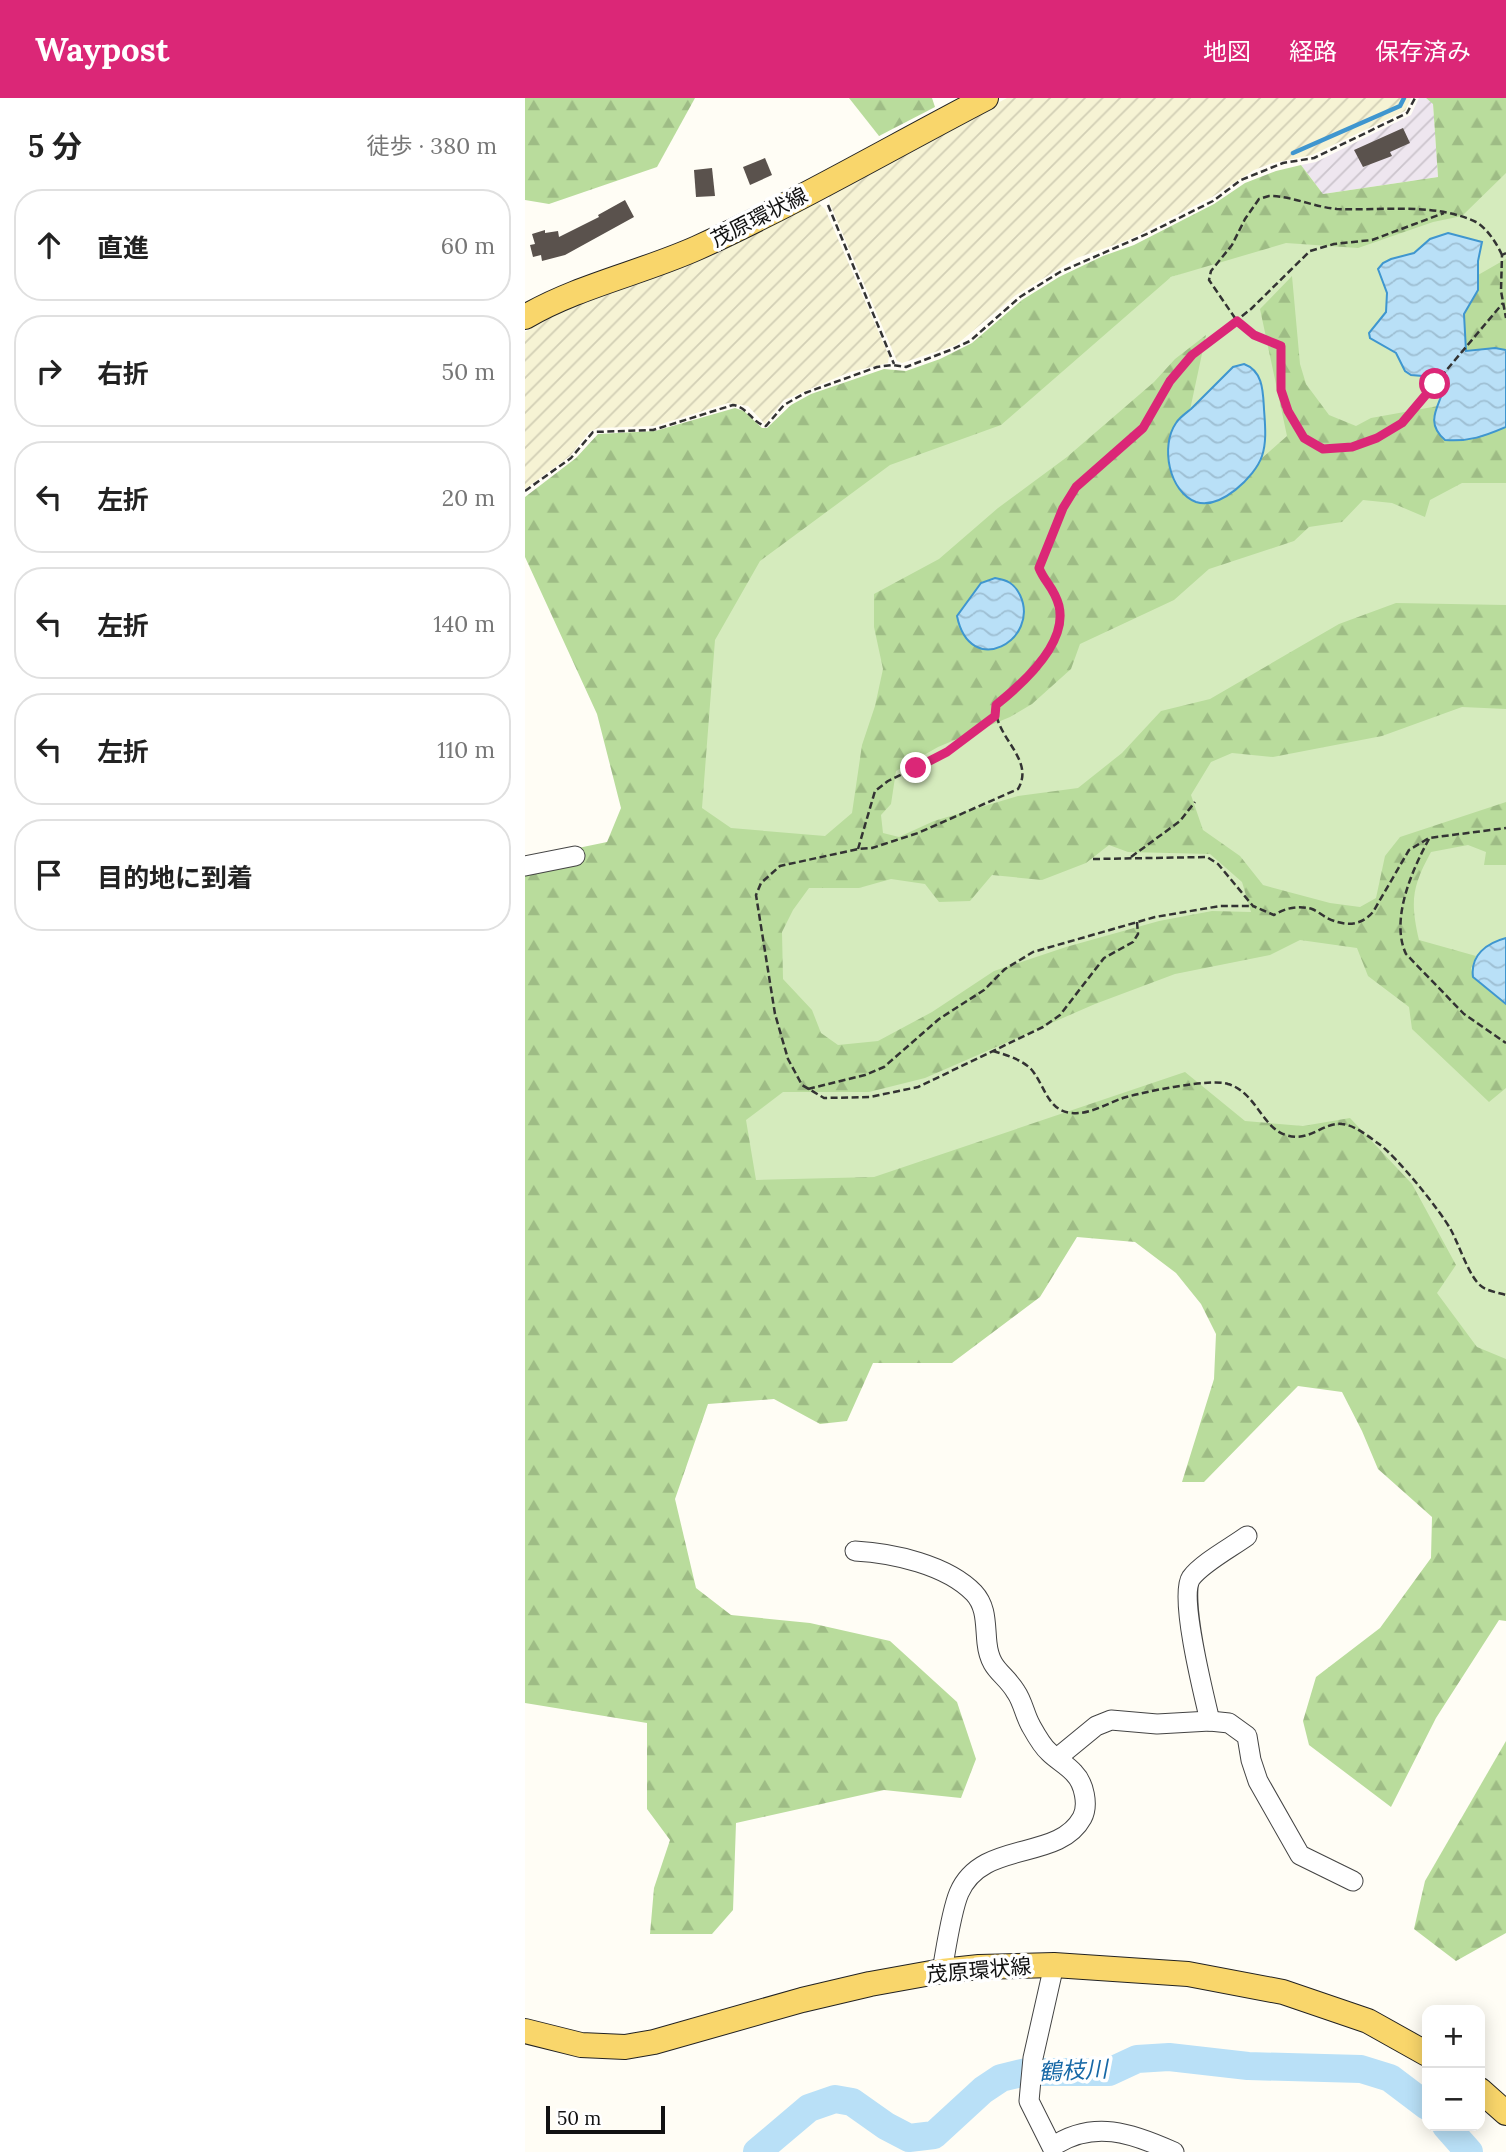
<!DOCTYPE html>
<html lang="ja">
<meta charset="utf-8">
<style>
:root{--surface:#fff;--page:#f2f2f2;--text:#222;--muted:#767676;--line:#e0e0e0;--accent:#db2777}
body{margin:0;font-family:Lora,"Noto Sans JP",serif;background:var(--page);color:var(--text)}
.controls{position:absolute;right:21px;bottom:21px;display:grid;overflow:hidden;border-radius:14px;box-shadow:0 4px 18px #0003}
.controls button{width:63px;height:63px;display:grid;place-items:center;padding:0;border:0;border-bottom:2px solid var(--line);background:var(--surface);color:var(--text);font:35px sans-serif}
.scale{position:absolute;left:21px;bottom:18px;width:119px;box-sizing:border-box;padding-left:7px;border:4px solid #111;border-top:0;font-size:19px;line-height:24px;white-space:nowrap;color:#111;-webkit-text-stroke:5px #fff;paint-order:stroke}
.stop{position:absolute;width:21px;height:21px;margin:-16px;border:5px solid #db2777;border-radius:50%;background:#fff}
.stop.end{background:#db2777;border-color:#fff;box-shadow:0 2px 7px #0008}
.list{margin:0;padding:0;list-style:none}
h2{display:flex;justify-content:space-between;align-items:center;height:91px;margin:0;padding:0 28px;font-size:30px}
h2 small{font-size:23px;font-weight:400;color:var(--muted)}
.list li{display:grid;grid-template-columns:46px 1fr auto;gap:21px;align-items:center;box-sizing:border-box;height:112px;margin:0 14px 14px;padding:0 14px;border:2px solid var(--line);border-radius:28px}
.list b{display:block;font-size:26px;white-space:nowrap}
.list em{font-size:23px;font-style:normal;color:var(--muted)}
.icon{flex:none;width:38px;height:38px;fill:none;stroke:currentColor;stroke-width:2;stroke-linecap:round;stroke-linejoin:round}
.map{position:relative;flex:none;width:981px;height:2054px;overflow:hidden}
header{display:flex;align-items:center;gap:42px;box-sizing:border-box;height:98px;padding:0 35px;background:var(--accent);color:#fff}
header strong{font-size:33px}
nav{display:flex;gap:38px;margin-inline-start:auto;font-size:24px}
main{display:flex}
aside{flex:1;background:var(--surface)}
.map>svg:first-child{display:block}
</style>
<header>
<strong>Waypost</strong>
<nav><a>地図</a><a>経路</a><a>保存済み</a></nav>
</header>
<main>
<aside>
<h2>5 分<small>徒歩 · 380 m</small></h2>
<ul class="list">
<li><svg class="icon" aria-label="ahead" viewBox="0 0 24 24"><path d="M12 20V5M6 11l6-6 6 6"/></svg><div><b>直進</b></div><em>60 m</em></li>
<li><svg class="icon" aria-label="right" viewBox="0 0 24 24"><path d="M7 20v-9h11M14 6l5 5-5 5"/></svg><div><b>右折</b></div><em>50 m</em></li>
<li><svg class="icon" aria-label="left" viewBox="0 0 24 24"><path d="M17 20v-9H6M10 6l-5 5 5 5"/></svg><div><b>左折</b></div><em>20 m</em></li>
<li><svg class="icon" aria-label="left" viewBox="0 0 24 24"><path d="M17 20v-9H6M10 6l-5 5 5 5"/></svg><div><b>左折</b></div><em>140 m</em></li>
<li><svg class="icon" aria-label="left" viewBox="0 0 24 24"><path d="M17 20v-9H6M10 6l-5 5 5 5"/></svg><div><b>左折</b></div><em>110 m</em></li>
<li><svg class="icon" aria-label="arrive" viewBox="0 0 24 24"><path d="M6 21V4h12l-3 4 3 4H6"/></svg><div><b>目的地に到着</b></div></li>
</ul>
</aside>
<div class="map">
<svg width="981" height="2054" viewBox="0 0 981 2054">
<defs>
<pattern id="industrial-furrows" width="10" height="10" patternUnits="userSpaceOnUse" patternTransform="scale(1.75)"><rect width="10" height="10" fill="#eee6ef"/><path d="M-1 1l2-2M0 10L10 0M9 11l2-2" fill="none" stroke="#cbc4cc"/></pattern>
<pattern id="farmland-furrows" width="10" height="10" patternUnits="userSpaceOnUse" patternTransform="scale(1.75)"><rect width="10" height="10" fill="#f6f3d4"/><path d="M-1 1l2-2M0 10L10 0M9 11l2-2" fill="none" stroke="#d2cfb5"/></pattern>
<pattern id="forest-firs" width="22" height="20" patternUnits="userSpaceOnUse" patternTransform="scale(1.75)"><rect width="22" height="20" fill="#b9dc9c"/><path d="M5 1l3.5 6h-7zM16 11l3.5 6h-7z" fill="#9ebc85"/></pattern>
<pattern id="water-waves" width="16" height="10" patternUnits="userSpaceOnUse" patternTransform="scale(1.75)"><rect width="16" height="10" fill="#b9e0f7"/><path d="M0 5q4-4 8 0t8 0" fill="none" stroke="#9ebfd3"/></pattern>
</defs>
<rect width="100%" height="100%" fill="#fffdf5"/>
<polygon fill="url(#industrial-furrows)" points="894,0 901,0 908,5 913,79 798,96 776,67 791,64 886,17"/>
<g fill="url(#farmland-furrows)">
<polygon points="482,0 886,0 880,13 787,57 748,65 729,72 687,99 603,142 552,160 491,197 431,247 377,265 372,263 305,106 304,94"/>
<polygon points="290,102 300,111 364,258 363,265 325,274 259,302 240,326 223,308 203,305 130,328 73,330 64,334 45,358 0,391 0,234 27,216 55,204 161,168"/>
</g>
<polygon fill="#d5ebbd" points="981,42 981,1382 613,1117 161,1093 126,669 210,430 646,179 914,86"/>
<g fill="url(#forest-firs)" fill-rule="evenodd">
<polygon points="0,0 170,0 132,69 24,106 0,102"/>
<polygon points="324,0 407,0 410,9 354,38"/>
<path d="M901,0h80v75l-44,43 -29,6 -75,26 -72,-5 -115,34 -170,148 -111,40 -130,96 -45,79 -13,168 29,20 94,8 27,-23 10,-68 13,-39 8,-37 -9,-42v-33l65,-35 59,-51 69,-51 87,-75 21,-23 31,-24 -16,75 -14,13 64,64 22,-29 25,-22 -27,-127 32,-33 8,88 6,20 23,31 27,11 15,-8 67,-12 -5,12 12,22c24,2 40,-4 61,-13v56h-44l-32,17 -5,17 -33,-14 -29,-3 -21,22 -33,5 -15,14 -85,28 -35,31 -94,44 -9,25 -39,35 -22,13 -72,30 -42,24 -5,33 -10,11 2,18 16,4 35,-16 84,-25 60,-8 44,-35 39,-42 49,-12 129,-75 57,-21 110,2v104l-44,-2 -80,29 -109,21 -41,-4 -21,9 -20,33 12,35 37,26 23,29 67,18 30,4 16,-9 9,-42 15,-19 106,-35v63h-22l2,-13 -18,-7 -37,7c-19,35 -21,49 -12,88l57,16 -5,12 2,9 33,27v84l-17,14 -77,-73 -3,-22 -41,-31 -11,-28 -57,-8 -30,15 -95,19 -80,30 -170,74 -56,14h-86l-37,28 10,60 118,-3 311,-105 60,49 58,5 47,-8 62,66 44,81 -19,28 40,54 29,12v262l-7,-1 -63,98 -45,89 -82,-62 -6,-24 13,-44 64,-49 51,-70 1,-41 -54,-48 -16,-38 -20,-39 -44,-6 -94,96h-22l32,-103 2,-45 -15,-30 -25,-31 -41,-31 -58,-5 -37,60 -88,66h-79l-26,58 -27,3 -46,-25 -66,5 -33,95 21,89 35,27 79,8 80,18 67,61 19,57 -15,39 -77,-8 -148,33 -3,87 -21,24h-62l4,-46 16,-48 -23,-31v-86l-122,-20v-844l82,-17 14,-34 -24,-94 -72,-157v-60l51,-39 22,-24 57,-3 80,-23 9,3 18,17h5l24,-23 20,-11 73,-25 22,2 34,-12 32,-16 50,-43 37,-23 44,-21 31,-11 80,-41 31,-21 31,-12 25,-6 22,29 115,-17 -5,-73zM584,747l19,7 82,2 32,28 9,30 -39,-1 -53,10 -93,26 -72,24 -62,41 -54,29 -40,4 -17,-12 -9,-23 -29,-31 -1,-47 11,-22 16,-22h50l32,-9 34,5 14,18 31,-1 22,-26 50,5 44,-17z"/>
<polygon points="981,161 981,252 970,250 941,253 939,216 952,192 953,177"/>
<polygon points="981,1643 981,1835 931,1863 889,1831 900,1783"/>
</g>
<g fill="url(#water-waves)" stroke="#3f96cf" stroke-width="2">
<path d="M923,135l34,9 -4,19v29l-14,24 2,37 29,-3 11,2v77c-21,9 -37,15 -61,13 -24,-21 -1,-37 1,-62l-35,-3 -6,-4 -9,-18 -26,-15 -1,-5 17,-21 1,-19 -9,-24 5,-6 8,-4 23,-6 16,-14z"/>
<path d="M719,266c19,7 19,27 20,45 1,15 3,32 -2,47 -7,21 -42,54 -66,46 -27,-10 -36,-56 -20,-79 3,-5 10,-10 15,-14 14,-14 28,-28 42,-42z"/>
<path d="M470,480c12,2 19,5 25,17 21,45 -50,85 -63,21l24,-33z"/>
<path d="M981,840v66l-33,-27c-3,-22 14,-34 33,-39z"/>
</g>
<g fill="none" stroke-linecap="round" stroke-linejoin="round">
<polyline stroke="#3f96cf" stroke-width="4.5" points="768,55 875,8 879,0"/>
<g stroke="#b9e0f7" stroke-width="28">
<polyline points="921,2028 944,2054"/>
<polyline points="232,2054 284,2010 310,2001 327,2004 361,2028 384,2040 409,2037 458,1992 476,1980 501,1974 584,1974 612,1961 644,1959 723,1968 836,1971 865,1980 902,2008"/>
</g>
</g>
<g fill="#5a524d">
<polygon points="878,30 885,45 865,54 867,58 838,69 829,52"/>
<polygon points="240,60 247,77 225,87 218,69"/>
<polygon points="187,70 190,98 171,99 169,72"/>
<polygon points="100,102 109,119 40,157 17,163 16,157 8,159 5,147 10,146 7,136 20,132 20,135 33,133 34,139 74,119 73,117"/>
</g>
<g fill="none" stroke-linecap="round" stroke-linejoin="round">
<defs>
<g id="minor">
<polyline points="0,768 50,758"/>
<path d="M330,1453c38,2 92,14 119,42 13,14 11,32 13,50 3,28 17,29 29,49 7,10 9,24 15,34 5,9 11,20 18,26 8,8 18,13 25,21 10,10 15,32 8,45 -24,44 -100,21 -123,75 -8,19 -13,56 -17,78"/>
<path d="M685,1623c-6,-25 -31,-125 -19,-143 11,-15 41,-31 56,-42"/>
<polyline points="532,1660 571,1628 586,1622 632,1626 685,1623 704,1625 722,1638 726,1662 733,1683 775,1757 828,1783"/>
<path d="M529,1867l-21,93 -4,43 23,46c41,-28 80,-14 122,5"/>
</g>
<g id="major">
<path d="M0,219c53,-31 116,-44 172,-69 99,-45 193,-100 289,-150"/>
<polyline points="0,1933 56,1947 100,1949 129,1944 277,1902 345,1886 417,1873 454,1869 529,1867 663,1876 758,1894 843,1923 902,1956"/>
<polyline points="955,1992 981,2015"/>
</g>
</defs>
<use href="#minor" stroke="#444" stroke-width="21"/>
<use href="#major" stroke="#222" stroke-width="26"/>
<g stroke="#333" stroke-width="2.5" stroke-dasharray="7 3.5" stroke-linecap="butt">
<polyline points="303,107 369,266"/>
<polyline points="981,155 977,157 976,193 981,220"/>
<path d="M977,157c-5,-11 -15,-27 -26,-33 -42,-20 -94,-11 -139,-13 -23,-2 -45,-13 -68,-13l-10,3 -14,20 -13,26 -21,26 -2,9 28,41 17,14 27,11v44l7,22 16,26 19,11 29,-2 25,-9 25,-15 101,-120"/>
<path d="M0,393l46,-33 22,-26 60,-2 80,-25c15,2 19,18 33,21l18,-21 21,-12 72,-26 15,-2 14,2 47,-18 17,-8 50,-44 40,-25 89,-39 64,-32 28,-21 42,-17 31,-5 93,-45 8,-15"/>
<path d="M904,741c-17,31 -39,81 -23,115l58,60 42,29"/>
<polyline points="333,751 350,693 363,683 422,654 441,637 470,618"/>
<polyline points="606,759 655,723 670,704"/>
<path d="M568,761l114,-2 11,7 35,42 21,9c11,-7 24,-10 38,-6 5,2 10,6 15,9 17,8 33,9 46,-6l36,-62 20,-12 77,-10"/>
<path d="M612,824l1,12 -5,8 -29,16 -44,57 -17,12 -125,60 -48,10 -46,1 -22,-13 -14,-26 -13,-45 -19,-119 5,-12 19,-17 78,-17 14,-1 46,-15 100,-44c18,-30 -25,-53 -22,-83 25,-21 72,-62 63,-100 -5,-19 -15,-23 -20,-38l24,-60 13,-21 67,-59 26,-47 23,-26 59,-46 59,-58 24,-7 38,-4 72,-27"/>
<path d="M468,953c13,4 28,8 38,18 14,16 16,42 41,44 17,2 36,-10 51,-15 19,-6 88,-20 105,-14 28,8 34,44 58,51 23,8 37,-13 56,-11 13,1 27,13 37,20 18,13 61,66 72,86 8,15 16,40 26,52 7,9 19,10 29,13"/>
<polyline points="283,991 340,977 359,969 414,921 459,892 480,871 508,854 630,819 695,808 728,808"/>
</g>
<use href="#minor" stroke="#fff" stroke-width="19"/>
<use href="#major" stroke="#f9d66b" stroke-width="24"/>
</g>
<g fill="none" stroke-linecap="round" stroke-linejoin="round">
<path stroke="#db2777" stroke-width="9" d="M391,670l31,-16 48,-36 1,-11c25,-20 72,-61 63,-99 -5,-19 -14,-23 -20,-38l24,-60 13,-21 67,-59 27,-47 22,-26 45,-34 17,14 27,11v44l7,21 16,27 19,11 29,-2 25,-9 25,-15 33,-39"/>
</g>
<g text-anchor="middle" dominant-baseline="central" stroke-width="7" stroke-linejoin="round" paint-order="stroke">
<g font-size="21" fill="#111" stroke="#fff">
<text transform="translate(234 119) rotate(-27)">茂原環状線</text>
<text transform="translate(454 1872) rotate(-5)">茂原環状線</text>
</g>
<g font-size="23" font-style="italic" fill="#1768a6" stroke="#fff">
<text transform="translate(548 1972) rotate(-3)">鶴枝川</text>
</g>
</g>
</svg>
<div class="controls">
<button>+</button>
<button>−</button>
</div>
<div class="scale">50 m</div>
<div class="stop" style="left:910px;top:286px"></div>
<div class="stop end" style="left:391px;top:670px"></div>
</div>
</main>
